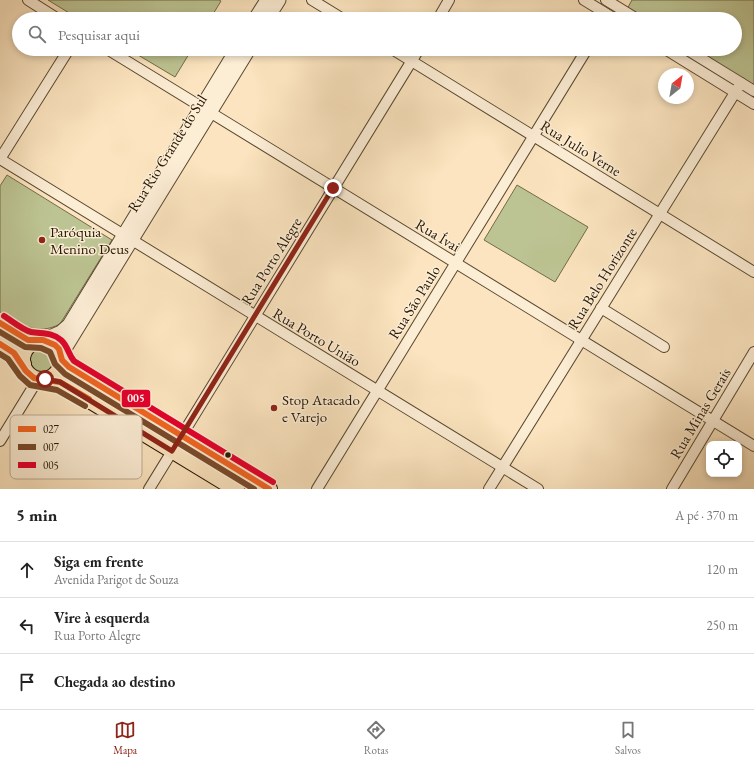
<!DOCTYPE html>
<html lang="pt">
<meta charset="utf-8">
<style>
:root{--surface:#fff;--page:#f6f6f6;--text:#222;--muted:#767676;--line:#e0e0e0;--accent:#8f2418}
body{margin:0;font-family:"EB Garamond",serif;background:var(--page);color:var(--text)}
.controls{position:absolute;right:12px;bottom:12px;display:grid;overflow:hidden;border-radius:8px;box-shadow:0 2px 6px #0003}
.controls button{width:36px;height:36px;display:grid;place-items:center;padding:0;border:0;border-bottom:1px solid var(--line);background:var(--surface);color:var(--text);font:20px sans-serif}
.compass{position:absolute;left:658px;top:68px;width:36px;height:36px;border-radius:50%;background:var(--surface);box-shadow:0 2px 6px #0003;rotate:31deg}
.stop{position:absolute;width:12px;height:12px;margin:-9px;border:3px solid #8f2418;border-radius:50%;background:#fff}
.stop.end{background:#8f2418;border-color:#fff;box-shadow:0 1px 4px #0008}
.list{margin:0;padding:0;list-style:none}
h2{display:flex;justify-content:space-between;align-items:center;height:52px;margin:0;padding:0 16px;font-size:17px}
h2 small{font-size:13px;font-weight:400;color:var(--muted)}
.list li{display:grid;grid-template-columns:26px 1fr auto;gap:12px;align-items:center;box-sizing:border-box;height:56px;padding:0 16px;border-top:1px solid var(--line)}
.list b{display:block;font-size:15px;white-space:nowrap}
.list p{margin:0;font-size:13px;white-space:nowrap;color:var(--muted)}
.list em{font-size:13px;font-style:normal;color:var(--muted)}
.icon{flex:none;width:22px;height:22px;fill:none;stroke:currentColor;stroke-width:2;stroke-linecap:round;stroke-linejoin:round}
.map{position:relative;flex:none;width:754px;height:489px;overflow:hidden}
.search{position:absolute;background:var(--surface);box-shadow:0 2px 6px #0003;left:12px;right:12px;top:12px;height:44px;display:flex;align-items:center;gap:10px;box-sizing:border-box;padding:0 14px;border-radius:22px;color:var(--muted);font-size:15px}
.sheet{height:220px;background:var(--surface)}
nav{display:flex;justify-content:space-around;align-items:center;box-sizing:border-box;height:56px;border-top:1px solid var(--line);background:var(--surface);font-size:11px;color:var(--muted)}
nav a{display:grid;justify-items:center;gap:2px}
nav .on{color:var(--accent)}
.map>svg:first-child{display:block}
</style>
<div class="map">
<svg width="754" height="489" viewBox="0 0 754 489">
<rect width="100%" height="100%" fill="#fbe4bf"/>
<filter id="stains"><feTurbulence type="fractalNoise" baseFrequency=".005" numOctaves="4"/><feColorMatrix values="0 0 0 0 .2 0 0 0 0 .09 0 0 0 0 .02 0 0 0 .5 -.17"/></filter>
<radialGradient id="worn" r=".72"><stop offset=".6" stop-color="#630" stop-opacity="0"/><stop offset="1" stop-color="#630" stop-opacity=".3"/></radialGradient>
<g fill="#bdc493" stroke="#716c4a">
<polygon points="48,0 219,0 221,1 210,19 79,19"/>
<polygon points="632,0 754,0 754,86 693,49 735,49 735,19 644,19 627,9"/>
<polygon points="128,49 192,49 175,77"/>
<path d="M7,175l105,65 -52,84c-22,12 -41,0 -60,-12v-126z"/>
<polygon points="517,185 588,227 555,282 484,240"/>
<circle cx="42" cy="360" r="14"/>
</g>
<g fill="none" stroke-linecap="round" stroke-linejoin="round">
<defs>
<g id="minor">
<polyline points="28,0 58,19"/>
<polyline points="312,0 343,19"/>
<polyline points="584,0 615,19"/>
<polyline points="606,0 637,19"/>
<polyline points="438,19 449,0"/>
<polyline points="69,49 0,159 538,489"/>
<polyline points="107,49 754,446"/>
<polyline points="392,49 754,272"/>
<polyline points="665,49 754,104"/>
<polyline points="686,49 754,91"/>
<polyline points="601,308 664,347"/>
<polyline points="0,441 38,379"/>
<polyline points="149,489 419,49"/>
<polyline points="317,489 587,49"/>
<polyline points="489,489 741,83"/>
<polyline points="672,489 754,352"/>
</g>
<g id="tertiary">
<polyline points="255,19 267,0"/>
<polyline points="267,19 279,0"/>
<polyline points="43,340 61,332 69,325 237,49"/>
<polyline points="61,355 249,49"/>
</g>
<g id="primary">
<polyline points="0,323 28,340 36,341"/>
<circle cx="42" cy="360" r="20"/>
<polyline points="0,344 14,353 23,364"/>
<polyline points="62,360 69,367 269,489"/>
<polyline points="49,379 60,382 236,489"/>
</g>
</defs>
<use href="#minor" stroke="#5a4930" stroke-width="12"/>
<use href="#tertiary" stroke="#5a4930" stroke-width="15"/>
<use href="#primary" stroke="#251501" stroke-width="18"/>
<use href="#minor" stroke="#fcedd5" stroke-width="10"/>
<use href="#tertiary" stroke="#fcedd5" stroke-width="13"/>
<use href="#primary" stroke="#fbe4bf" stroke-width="16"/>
<defs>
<g id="bus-1">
<polyline points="0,323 28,340 43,340 55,345 59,349 62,360 69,367 269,489"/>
<polyline points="0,344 14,353 26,371 34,378 60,382 89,399"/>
</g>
<g id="bus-2">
<polyline points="0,332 25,347 41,348 50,352 55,364 65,374 254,489"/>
<polyline points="0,354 8,359 20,376 30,385 57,390 85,406"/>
</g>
<path id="bus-3" d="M4,316c8,5 19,14 27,16 11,2 21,0 30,8 7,6 7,14 13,21l199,121"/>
</defs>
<use href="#bus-1" stroke="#fcedd5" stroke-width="9"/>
<use href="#bus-2" stroke="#fcedd5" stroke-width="9"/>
<use href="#bus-3" stroke="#fcedd5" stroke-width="9"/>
<use href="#bus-1" stroke="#f26522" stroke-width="6"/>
<use href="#bus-2" stroke="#7a4b2a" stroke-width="6"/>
<use href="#bus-3" stroke="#e4002b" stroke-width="6"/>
</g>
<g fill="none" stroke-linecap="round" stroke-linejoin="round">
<polyline stroke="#8f2418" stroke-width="5" points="45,379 60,382 172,451 333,188"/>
</g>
<g fill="#8f2418" stroke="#fcedd5" stroke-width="1.5">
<circle cx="42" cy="240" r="4"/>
<circle cx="274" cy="408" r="4"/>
</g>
<circle fill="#251501" stroke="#fcedd5" stroke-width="1.5" cx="228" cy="455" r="3.5"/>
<g text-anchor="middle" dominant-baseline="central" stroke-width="3" stroke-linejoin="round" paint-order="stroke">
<g font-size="15" fill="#251501" stroke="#fcedd5">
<text transform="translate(581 148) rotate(32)">Rua Julio Verne</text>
<text transform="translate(167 153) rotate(-58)">Rua Rio Grande do Sul</text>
<text transform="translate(438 235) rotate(31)">Rua Ívai</text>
<text transform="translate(271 261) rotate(-58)">Rua Porto Alegre</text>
<text transform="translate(602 278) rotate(-58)">Rua Belo Horizonte</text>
<text transform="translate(414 302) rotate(-58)">Rua São Paulo</text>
<text transform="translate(317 337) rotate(31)">Rua Porto União</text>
<text transform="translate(700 413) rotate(-59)">Rua Minas Gerais</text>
</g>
<g font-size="15" fill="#251501" stroke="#fcedd5" text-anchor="start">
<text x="50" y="231">Paróquia<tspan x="50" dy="17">Menino Deus</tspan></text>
<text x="282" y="399">Stop Atacado<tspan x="282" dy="17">e Varejo</tspan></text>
</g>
</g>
<rect x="10" y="415" width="132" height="64" rx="6" fill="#fcedd5" stroke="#bcac95" stroke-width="1"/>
<rect x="18" y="426" width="18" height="6" fill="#f26522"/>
<rect x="18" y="444" width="18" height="6" fill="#7a4b2a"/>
<rect x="18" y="462" width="18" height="6" fill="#e4002b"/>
<g font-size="11" fill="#251501">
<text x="43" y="433">027</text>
<text x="43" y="451">007</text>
<text x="43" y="469">005</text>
</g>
<rect stroke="#fcedd5" stroke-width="1.5" x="121" y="389" width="30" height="19" rx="4" fill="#e4002b"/>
<g font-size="11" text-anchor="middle" font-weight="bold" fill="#fff">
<text x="136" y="402">005</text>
</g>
<rect width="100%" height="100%" filter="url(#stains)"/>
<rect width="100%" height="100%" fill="url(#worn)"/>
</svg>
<div class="controls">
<button><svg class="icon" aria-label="locate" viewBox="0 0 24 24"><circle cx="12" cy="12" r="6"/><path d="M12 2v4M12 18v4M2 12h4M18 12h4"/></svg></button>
</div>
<svg class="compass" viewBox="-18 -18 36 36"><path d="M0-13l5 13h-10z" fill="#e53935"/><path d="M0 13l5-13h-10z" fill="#767676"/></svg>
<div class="stop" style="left:45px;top:379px"></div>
<div class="stop end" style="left:333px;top:188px"></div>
<div class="search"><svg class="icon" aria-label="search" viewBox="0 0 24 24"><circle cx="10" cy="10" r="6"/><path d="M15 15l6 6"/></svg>Pesquisar aqui</div>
</div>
<section class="sheet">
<h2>5 min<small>A pé · 370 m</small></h2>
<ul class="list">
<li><svg class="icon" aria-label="ahead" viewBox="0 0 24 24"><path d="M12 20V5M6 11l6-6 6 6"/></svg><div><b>Siga em frente</b><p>Avenida Parigot de Souza</p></div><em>120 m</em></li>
<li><svg class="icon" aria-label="left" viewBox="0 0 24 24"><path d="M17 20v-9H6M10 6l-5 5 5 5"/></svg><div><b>Vire à esquerda</b><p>Rua Porto Alegre</p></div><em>250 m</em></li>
<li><svg class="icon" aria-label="arrive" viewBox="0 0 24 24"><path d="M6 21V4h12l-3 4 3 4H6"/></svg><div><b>Chegada ao destino</b></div></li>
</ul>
</section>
<nav>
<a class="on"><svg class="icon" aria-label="map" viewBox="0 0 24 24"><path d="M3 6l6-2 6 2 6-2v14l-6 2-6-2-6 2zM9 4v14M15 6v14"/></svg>Mapa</a>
<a><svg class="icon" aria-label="directions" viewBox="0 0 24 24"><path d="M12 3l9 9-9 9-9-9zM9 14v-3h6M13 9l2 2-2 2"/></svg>Rotas</a>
<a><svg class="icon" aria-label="saved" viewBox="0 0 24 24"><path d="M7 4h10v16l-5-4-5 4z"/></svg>Salvos</a>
</nav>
